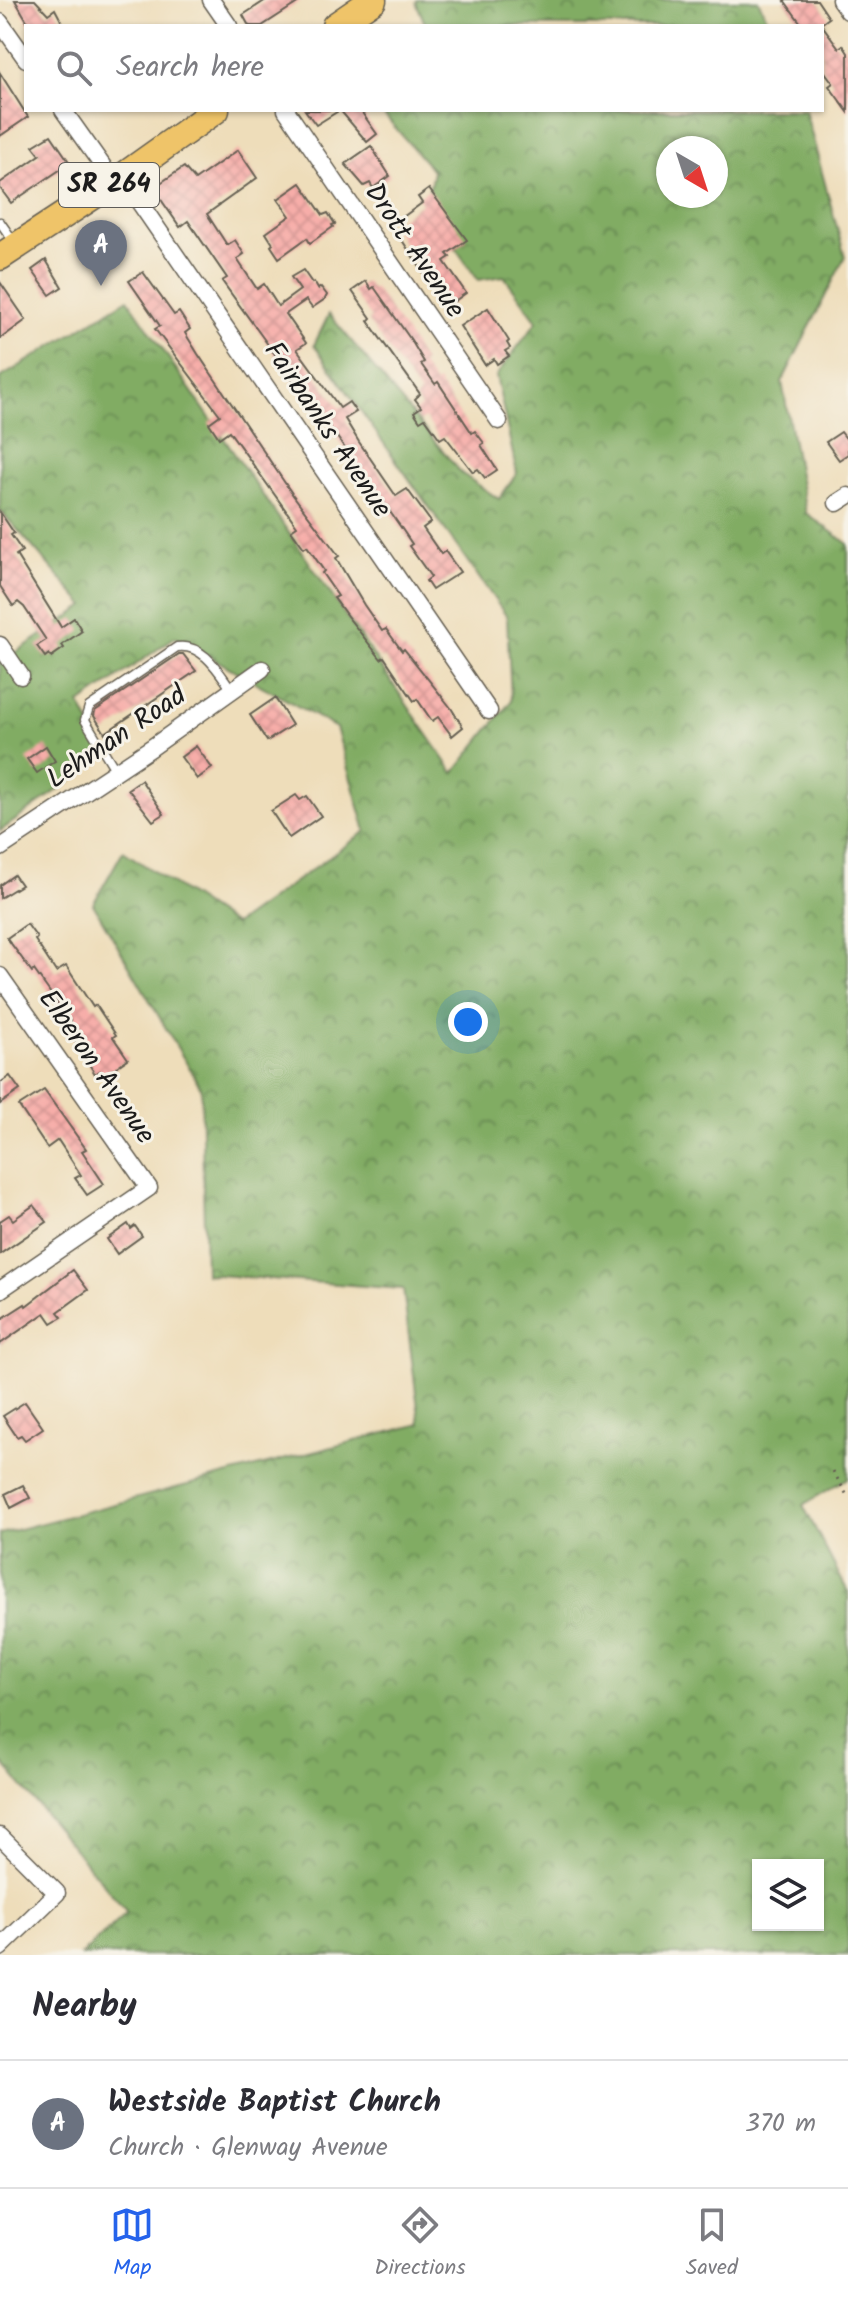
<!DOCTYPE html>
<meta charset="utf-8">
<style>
:root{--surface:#fff;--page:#f2f2f3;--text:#2b2b33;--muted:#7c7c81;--line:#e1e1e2;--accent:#2563eb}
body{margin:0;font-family:Kalam,sans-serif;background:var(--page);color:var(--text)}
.controls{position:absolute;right:24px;bottom:24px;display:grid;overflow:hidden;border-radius:0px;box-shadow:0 2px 6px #0004}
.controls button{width:72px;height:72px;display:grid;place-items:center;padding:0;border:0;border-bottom:2px solid var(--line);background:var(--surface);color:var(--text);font:40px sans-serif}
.compass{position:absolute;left:656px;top:136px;width:72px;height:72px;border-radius:50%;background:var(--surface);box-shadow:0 2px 6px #0004;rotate:141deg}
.you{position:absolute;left:468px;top:1022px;width:28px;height:28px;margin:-20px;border:6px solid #fff;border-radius:50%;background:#1a73e8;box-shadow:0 0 0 12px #1a73e833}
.badge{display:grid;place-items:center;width:52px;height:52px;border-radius:50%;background:var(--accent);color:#fff;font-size:26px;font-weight:700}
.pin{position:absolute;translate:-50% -66px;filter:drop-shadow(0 2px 4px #0008)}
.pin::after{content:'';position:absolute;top:42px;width:28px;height:24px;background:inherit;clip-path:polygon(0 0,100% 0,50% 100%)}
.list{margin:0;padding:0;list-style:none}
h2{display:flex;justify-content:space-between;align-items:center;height:104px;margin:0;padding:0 32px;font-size:34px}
h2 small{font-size:26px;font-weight:400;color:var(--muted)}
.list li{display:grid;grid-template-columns:52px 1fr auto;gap:24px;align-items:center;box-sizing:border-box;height:128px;padding:0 32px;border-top:2px solid var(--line)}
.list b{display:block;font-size:30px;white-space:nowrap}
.list p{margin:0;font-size:26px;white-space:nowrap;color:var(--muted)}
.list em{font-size:26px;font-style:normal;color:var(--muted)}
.icon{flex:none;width:44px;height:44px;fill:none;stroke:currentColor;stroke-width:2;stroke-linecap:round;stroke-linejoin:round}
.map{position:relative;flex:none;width:848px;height:1955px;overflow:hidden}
.search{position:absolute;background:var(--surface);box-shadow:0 2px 6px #0004;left:24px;right:24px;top:24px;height:88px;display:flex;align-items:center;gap:20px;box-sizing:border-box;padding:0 28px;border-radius:0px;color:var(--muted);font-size:30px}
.sheet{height:232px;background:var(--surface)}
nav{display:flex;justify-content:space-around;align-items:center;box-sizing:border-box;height:112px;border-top:2px solid var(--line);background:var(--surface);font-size:22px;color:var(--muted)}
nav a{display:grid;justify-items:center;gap:4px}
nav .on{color:var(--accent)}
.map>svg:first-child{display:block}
</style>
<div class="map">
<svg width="848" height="1955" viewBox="0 0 848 1955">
<defs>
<pattern id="forest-crowns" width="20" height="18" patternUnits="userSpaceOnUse" patternTransform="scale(2)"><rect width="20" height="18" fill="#81ac64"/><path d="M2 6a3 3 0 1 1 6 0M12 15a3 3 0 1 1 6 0" fill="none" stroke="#698b52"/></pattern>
<pattern id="building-cross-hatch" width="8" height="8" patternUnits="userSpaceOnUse" patternTransform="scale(2)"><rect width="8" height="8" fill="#f7ada9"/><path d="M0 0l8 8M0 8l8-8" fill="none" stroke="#d39491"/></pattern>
</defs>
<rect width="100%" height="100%" fill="#f7f3e8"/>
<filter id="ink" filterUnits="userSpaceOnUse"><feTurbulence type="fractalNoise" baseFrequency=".0125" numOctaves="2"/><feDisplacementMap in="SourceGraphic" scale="16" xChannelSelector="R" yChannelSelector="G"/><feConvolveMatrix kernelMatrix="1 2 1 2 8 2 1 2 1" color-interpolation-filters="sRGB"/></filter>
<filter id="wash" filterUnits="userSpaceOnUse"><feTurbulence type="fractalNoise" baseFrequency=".006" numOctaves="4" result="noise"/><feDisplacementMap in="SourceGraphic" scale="32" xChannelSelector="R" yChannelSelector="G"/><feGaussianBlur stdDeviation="1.8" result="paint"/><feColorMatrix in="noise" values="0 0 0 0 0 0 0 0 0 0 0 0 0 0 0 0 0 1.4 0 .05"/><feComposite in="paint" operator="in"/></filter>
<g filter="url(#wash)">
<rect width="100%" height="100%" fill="#eeddba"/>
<g fill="url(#forest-crowns)" stroke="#4e6440" stroke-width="2" fill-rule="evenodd">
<polygon points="418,0 758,0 771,26 426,26 416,2"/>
<path d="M380,110h425l40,147 -63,125 24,131 42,31v934l-45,27 45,87v363h-767l46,-43 -127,-152v-226l420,-110 -17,-135 -198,-15 -4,-186 -108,-184 30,-53 111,74 132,-94 -30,-103 -161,-91 -95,67 26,52 -106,75v-168l85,-57 -85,-96v-132l128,-79 326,474 57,-72 -4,-84 -193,-272 15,-31 132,159 38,26 18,-26 -21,-97 41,-55 -33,-45 -26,4 -52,-74 7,-35zM668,148h48v48h-48zM758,1865h60v60h-60z"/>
</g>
<g id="blocks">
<g fill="url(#building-cross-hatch)">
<polygon points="15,0 35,0 48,14 55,9 64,26 30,26"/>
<polygon points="266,0 302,0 262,26 249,26 243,15"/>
<polygon points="784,0 817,0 829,18 818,26 803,26"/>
<polygon points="822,25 839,48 843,45 848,53 848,112 829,86 833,83 822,68"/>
<polygon points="0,73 28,117 0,136"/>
<polygon points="305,110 360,110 377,134 367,142 340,110 316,125"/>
<polygon points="51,135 70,163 11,203 0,188 0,183 40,155 33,146"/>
<polygon points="371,146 390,176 373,188 370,183 364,186 345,164"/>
<polygon points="238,150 257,178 207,214 227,245 235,240 244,254 237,259 257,289 264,284 278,306 300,290 291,277 303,270 312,283 314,282 318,289 321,287 327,295 325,299 312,308 306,300 286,314 306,343 297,349 340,408 349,402 356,412 345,419 359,442 396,496 407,489 431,522 423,528 441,554 445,551 460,572 432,590 426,581 431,577 409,546 412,544 400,526 315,406 310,400 306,403 287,371 222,281 227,278 188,221 180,227 153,188 184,167 195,180"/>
<polygon points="301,183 323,215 328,213 335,224 332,225 333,227 310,243 307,238 279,258 271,246 273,244 266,233 290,216 278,199"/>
<polygon points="429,189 467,240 447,254 450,257 444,261 466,293 446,307 392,225 422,203 418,197"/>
<polygon points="46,260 62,287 50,295 32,270"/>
<polygon points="143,272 174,315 179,312 190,329 185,333 198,354 293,495 339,556 336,558 364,605 382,631 386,629 402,651 404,649 451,708 463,727 452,736 438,717 432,721 417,699 414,701 384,657 381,659 347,616 334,598 338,596 322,573 324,571 307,546 304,548 291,530 297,526 229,431 219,438 209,423 220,415 155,329 160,326 129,281"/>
<polygon points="366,281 371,289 374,287 411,340 424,362 421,364 435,384 438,382 472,433 475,431 484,443 481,445 497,470 485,478 478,469 473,472 445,436 440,439 425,418 420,421 414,412 421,407 415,399 420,394 368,321 371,318 352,291"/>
<polygon points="0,282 26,320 0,339"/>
<polygon points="488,308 509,341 507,343 510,348 505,351 509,356 497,364 494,359 485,365 460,326"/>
<polygon points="841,432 848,441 848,454 839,460 826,442"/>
<polygon points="0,512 14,533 11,535 22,551 16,555 61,627 74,618 82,631 62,645 64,648 51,657 49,654 45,657 37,646 46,640 24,607 18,602 13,606 0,586"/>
<polygon points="179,654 183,654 196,671 105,733 94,716 95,711"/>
<polygon points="275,698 292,725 267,741 250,715"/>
<polygon points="46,746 55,761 37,773 27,759"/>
<polygon points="196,746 212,768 197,779 181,757"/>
<polygon points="141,780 164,814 153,821 128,789"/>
<polygon points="296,795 300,800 307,796 321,816 289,838 271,811"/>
<polygon points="14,875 21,885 0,898 0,885"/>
<polygon points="27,924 37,938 35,940 56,972 66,966 93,1007 96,1005 116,1035 113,1037 128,1059 103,1076 100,1071 95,1074 66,1026 71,1022 34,970 32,972 7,938"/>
<polygon points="10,1076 20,1090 0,1104 0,1083"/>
<polygon points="44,1090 86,1149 82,1151 104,1184 87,1195 75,1178 81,1175 58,1140 47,1148 19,1106"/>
<polygon points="34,1205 47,1222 0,1254 0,1221 9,1215 13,1220"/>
<polygon points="128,1224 131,1229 135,1226 142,1236 117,1254 107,1239"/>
<polygon points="73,1270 88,1290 58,1312 62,1317 52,1323 45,1313 0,1344 0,1320 25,1304 26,1306"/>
<polygon points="25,1402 43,1428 25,1440 21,1435 17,1437 3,1416"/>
<polygon points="23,1485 30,1498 11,1508 5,1494"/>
</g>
</g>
</g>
<g filter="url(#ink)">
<use href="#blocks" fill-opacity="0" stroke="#666053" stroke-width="2"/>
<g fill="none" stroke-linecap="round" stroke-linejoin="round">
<defs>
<g id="lane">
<polyline points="0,222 14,242"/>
<path d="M116,771l-31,-51 4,-13 88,-60c26,-4 42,25 55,43"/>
</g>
<g id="street">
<polyline points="211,0 229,26"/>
<polyline points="840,0 848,11"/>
<polyline points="0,22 26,59"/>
<polyline points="63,110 114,182"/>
<polyline points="286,110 499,421"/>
<polyline points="122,177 489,711"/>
<polyline points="837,503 848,496"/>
<polyline points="0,645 21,676"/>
<polyline points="0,848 151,748 262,669"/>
<polyline points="0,976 149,1188 0,1290"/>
<polyline points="0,1836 57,1893 0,1948"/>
</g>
<g id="primary">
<polyline points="335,26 373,0"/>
<polyline points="0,257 122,177 216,110"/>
</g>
</defs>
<use href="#lane" stroke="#666053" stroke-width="11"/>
<use href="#street" stroke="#666053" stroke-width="19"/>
<use href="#primary" stroke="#666053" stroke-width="29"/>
<polyline stroke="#666053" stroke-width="3" stroke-dasharray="2 6" stroke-linecap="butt" points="833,1471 848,1497"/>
<use href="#lane" stroke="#fff" stroke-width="8"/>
<use href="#street" stroke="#fff" stroke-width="16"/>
<use href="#primary" stroke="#efc469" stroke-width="26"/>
</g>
</g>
<g text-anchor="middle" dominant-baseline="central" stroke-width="6" stroke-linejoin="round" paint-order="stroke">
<rect fill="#f7f3e8" stroke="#5e5c59" stroke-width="2" x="59" y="163" width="100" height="44" rx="6"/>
<g font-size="26" font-weight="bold" fill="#1c1c1c">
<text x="109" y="185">SR 264</text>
</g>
<g font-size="28" fill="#1c1c1c" stroke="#f7f3e8">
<text transform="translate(414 251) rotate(56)">Drott Avenue</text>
<text transform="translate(327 430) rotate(56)">Fairbanks Avenue</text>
<text transform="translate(117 738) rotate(-34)">Lehman Road</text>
<text transform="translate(96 1067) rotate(55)">Elberon Avenue</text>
</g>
</g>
</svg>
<div class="controls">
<button><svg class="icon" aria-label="layers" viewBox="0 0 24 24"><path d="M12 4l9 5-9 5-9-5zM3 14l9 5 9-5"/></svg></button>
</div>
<svg class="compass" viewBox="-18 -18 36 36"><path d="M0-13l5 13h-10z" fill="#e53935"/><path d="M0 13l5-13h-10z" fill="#7c7c81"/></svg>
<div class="you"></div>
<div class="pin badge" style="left:101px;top:286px;background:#6b7280">A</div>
<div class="search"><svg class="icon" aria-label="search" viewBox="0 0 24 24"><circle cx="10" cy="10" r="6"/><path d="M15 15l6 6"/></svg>Search here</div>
</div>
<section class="sheet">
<h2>Nearby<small></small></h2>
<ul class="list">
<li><span class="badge" style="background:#6b7280">A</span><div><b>Westside Baptist Church</b><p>Church · Glenway Avenue</p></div><em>370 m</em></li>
</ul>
</section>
<nav>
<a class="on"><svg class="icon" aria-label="map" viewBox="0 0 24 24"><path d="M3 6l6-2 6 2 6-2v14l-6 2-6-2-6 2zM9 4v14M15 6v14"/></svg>Map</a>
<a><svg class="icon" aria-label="directions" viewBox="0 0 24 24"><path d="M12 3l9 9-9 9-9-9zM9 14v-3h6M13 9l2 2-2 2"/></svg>Directions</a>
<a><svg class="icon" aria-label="saved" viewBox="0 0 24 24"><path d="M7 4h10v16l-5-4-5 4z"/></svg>Saved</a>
</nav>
